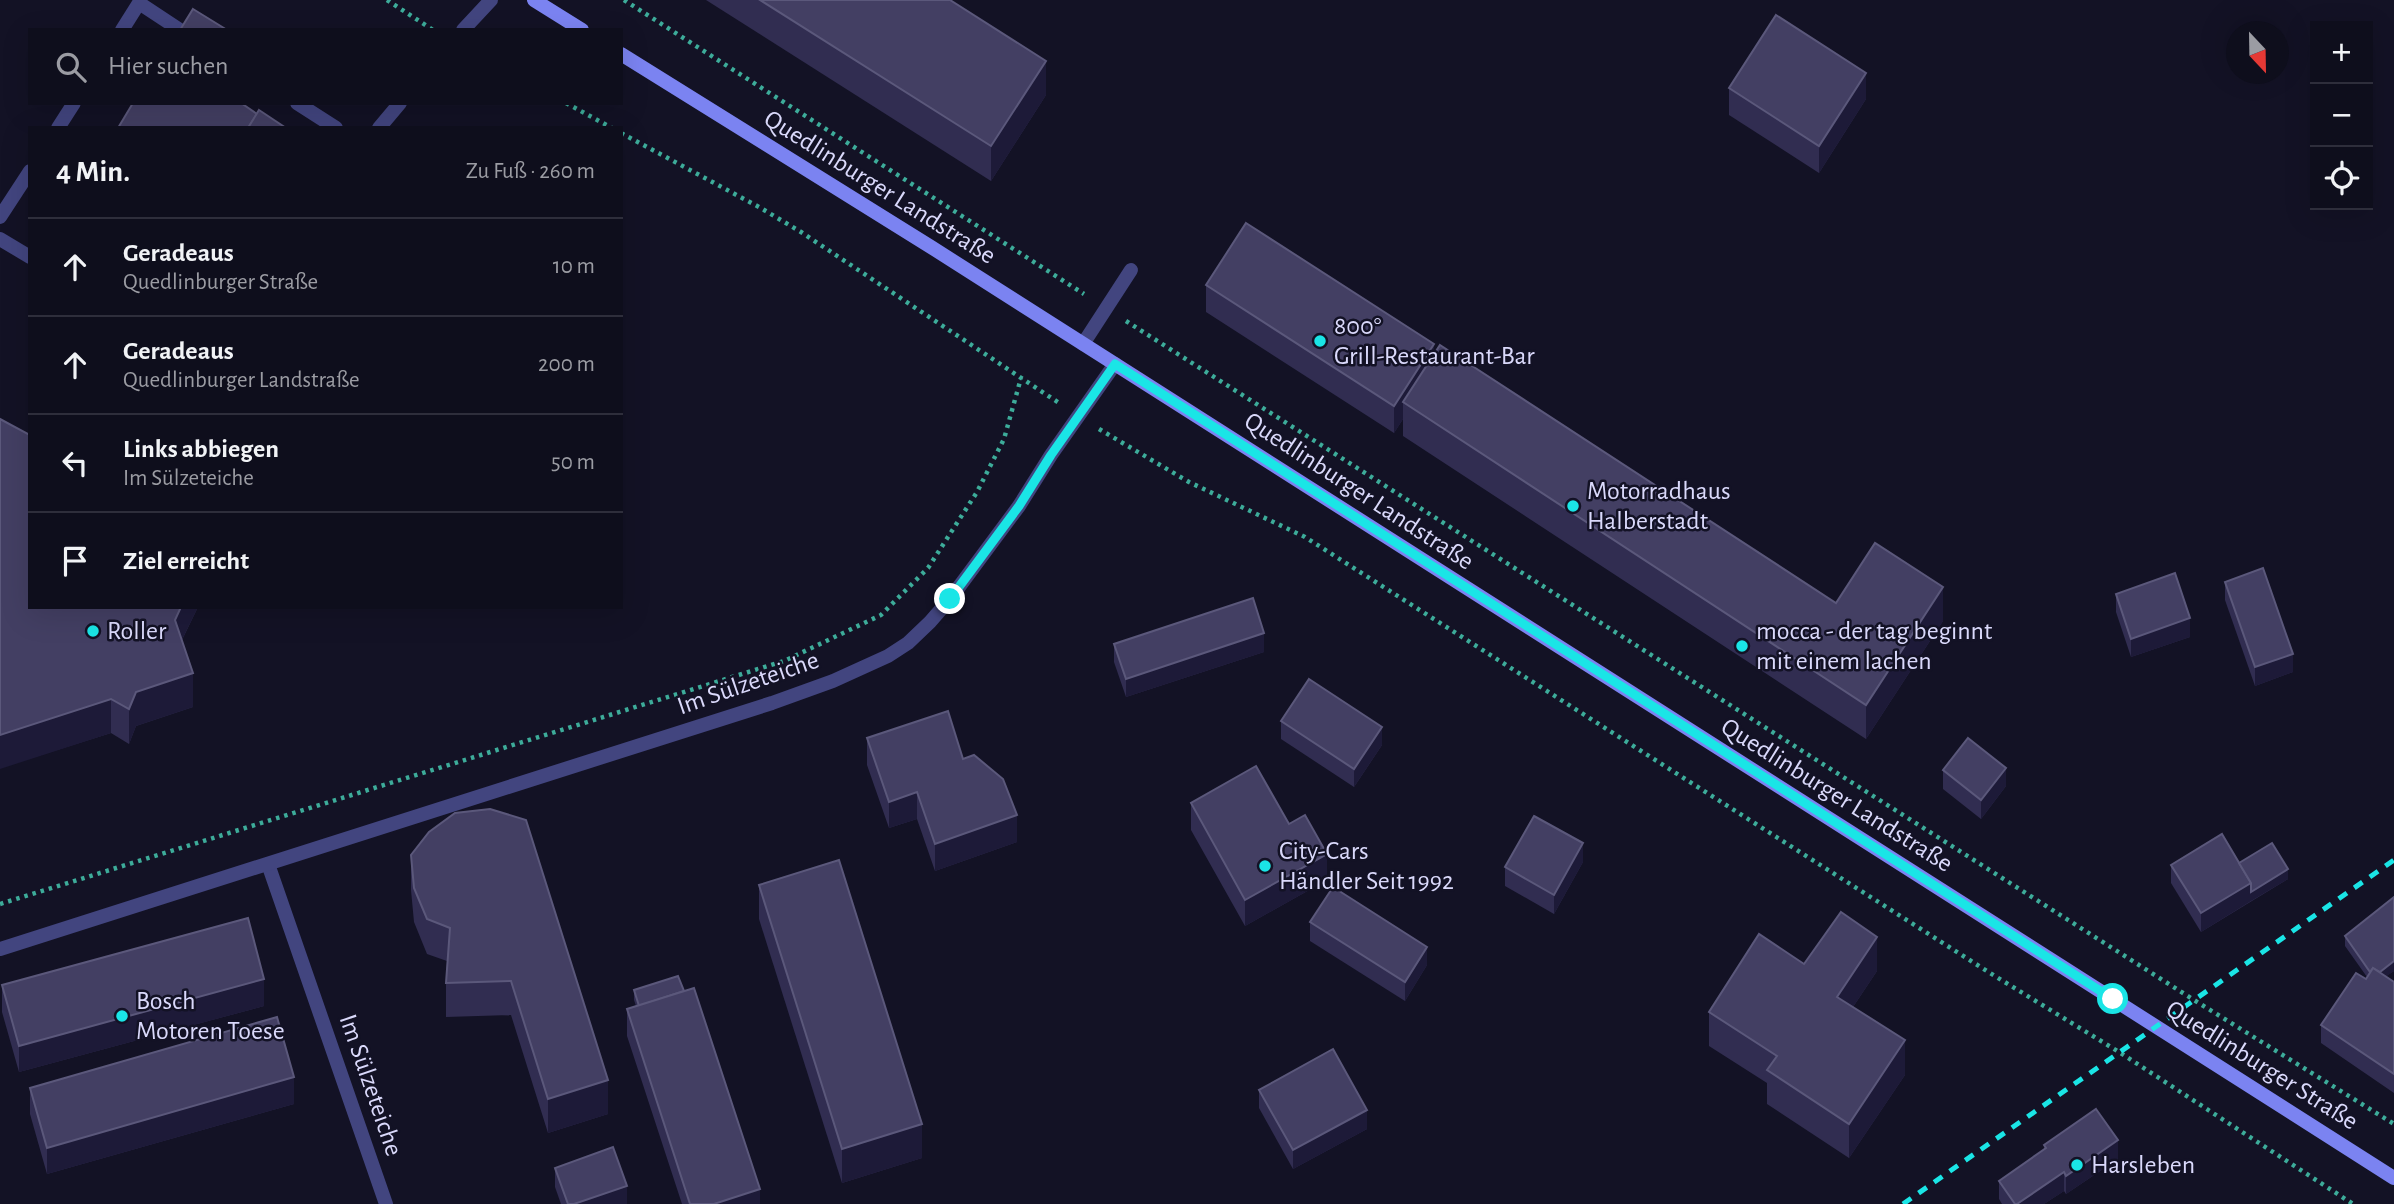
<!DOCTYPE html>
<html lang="de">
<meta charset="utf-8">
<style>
:root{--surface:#0e0e1c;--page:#1c1c29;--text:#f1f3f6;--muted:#9b9ca3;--line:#2e2e3b}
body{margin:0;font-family:"Alegreya Sans",sans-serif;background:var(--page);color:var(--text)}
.controls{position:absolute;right:21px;top:21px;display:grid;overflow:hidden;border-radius:0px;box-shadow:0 7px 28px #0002}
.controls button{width:63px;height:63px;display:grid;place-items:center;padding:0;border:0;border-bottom:2px solid var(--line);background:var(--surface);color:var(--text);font:35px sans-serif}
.compass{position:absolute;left:2226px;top:21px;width:63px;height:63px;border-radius:50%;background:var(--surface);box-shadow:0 7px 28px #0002;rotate:158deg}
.stop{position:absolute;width:21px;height:21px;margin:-16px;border:5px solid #1ae5e6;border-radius:50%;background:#fff}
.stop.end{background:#1ae5e6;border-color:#fff;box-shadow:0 2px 7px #0008}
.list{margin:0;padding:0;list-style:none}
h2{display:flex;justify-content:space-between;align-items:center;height:91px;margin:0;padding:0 28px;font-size:30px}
h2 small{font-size:23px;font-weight:400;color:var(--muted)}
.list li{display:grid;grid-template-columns:46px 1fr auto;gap:21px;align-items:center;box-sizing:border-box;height:98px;padding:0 28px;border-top:2px solid var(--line)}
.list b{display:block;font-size:26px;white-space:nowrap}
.list p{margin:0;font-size:23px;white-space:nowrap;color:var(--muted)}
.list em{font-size:23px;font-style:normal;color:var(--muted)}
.icon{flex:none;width:38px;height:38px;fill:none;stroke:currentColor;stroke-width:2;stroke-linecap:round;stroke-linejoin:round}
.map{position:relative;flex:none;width:2394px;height:1204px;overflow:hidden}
.search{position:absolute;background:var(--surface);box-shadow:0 7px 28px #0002;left:28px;top:28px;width:595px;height:77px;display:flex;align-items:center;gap:18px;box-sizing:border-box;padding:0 24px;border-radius:0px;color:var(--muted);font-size:26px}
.panel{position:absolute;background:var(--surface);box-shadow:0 7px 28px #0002;left:28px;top:126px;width:595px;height:483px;border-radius:0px}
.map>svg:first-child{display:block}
</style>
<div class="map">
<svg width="2394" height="1204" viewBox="0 0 2394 1204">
<rect width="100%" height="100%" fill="#131225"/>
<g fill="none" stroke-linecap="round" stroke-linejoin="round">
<g stroke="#3dac9a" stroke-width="4.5" stroke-dasharray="3.5 5" stroke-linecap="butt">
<polyline points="387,0 433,30"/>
<polyline points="624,0 1084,294"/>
<polyline points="566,103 612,128"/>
<polyline points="621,133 759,207 801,232 1059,403"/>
<polyline points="1126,321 2194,1000 2394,1124"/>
<polyline points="1099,429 1189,482 1305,537 1990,973 2119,1052 2353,1204"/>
<polyline points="0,904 784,661 881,615 928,568 977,492 1004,439 1021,378"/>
</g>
<g stroke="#42457f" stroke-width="14">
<polyline points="122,30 139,3 180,30"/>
<polyline points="463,30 491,0"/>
<polyline points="297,103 336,128"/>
<polyline points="58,128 74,103"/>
<polyline points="379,128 400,103"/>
<polyline points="0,217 30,171"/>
<polyline points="0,239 30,257"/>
<polyline points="1083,344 1131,270"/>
</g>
<g stroke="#42457f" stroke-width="14">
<polyline points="268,864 386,1204"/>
<polyline points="0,949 772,703 833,681 888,656 908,643 930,622 950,599 1019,506 1051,455 1115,364"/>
</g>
<g stroke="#7b83f1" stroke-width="14">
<polyline points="534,0 582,30"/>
<polyline points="621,54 931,247 2394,1178"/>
</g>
<polyline stroke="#1ae5e6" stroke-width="5" stroke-dasharray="10 9" stroke-linecap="butt" points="1903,1204 2394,860"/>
</g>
<g fill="#312d51">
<polygon points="706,0 950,0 1046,95 991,181"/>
<polygon points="1729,88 1866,99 1819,173 1729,115"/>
<polygon points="1206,285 1434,354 1836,603 1943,621 1866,739 1403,436 1403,419 1394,433 1206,312"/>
<polygon points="2225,582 2293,672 2255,686 2225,600"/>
<polygon points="2116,594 2190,637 2131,657 2116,612"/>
<polygon points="30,607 198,607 182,640 193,707 136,726 129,744 111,733 0,768"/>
<polygon points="1114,644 1264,652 1126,697 1114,662"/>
<polygon points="1281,721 1382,745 1354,787 1281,739"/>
<polygon points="867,738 963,759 1017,842 935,871 917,819 889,828 867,765"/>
<polygon points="1943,770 2006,786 1981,819 1943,789"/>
<polygon points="1191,803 1289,824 1327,880 1245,926 1191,830"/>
<polygon points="429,832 608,1114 548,1133 511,1015 446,1017 446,983 447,961 427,954 414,922 411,890 411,855"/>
<polygon points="1583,862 1554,914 1505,886 1505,867"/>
<polygon points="2239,863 2288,879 2201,932 2171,883 2171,865"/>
<polygon points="759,885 922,1158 842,1183 759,919"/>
<polygon points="2394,897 2394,971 2386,976 2394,982 2394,1093 2321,1043 2321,1025 2367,977 2345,946 2345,936"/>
<polygon points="1310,922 1427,965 1405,1001 1310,941"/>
<polygon points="1804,964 1877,971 1853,1007 1905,1075 1849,1158 1767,1104 1767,1083 1709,1046 1709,1012"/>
<polygon points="2,985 264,1006 19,1072 2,1012"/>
<polygon points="634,990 760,1204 682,1204 627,1036 627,1009 636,1006 634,1000"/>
<polygon points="30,1088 294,1104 47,1174 30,1114"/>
<polygon points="1259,1090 1367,1129 1293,1169 1259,1108"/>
<polygon points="2044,1145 2118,1159 2066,1194 2064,1191 2044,1204 2002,1204 1999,1199 1999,1181 2044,1149"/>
<polygon points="555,1168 627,1204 561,1204 555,1187"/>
</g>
<g fill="#1d1a38">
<polygon points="1046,61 1046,95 991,181 991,146"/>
<polygon points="1866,73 1866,99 1819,173 1819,146"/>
<polygon points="1434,344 1434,371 1403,402 1403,419 1394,433 1394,406"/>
<polygon points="1943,587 1943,621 1866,739 1866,705"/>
<polygon points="181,607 198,607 175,654 175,620"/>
<polygon points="2190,618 2190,637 2131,657 2131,639"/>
<polygon points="1264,633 1264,652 1126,697 1126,679"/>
<polygon points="2293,654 2293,672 2255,686 2255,667"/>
<polygon points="193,673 193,707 136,726 129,744 129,709 136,692"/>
<polygon points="111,699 111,733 0,769 0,734"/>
<polygon points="1382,727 1382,745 1354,787 1354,769"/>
<polygon points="2006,768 2006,786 1981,819 1981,800"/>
<polygon points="917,792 917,819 889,828 889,802"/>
<polygon points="1017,815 1017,842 935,871 935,844"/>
<polygon points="1583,843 1583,862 1554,914 1554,895"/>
<polygon points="1327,854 1327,880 1245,926 1245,900"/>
<polygon points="2288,869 2288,879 2251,901 2251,892"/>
<polygon points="2251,883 2251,901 2201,932 2201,913"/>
<polygon points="1877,937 1877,971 1837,1031 1837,997"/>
<polygon points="1427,947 1427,965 1405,1001 1405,982"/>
<polygon points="2394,961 2394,971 2373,986 2373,977"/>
<polygon points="264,979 264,1006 19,1072 19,1046"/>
<polygon points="1905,1040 1905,1075 1849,1158 1849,1124"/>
<polygon points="294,1077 294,1104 47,1174 47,1148"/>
<polygon points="608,1080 608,1114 548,1133 548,1099"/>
<polygon points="1367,1110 1367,1129 1293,1169 1293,1150"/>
<polygon points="922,1124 922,1158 842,1183 842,1149"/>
<polygon points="2118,1140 2118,1159 2066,1194 2066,1176"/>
<polygon points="2064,1172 2064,1191 2044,1204 2017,1204"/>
<polygon points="627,1186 627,1204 574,1204"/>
<polygon points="760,1189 760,1204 714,1204"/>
</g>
<g fill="#433f63" stroke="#5b587b" stroke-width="2">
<polygon points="760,0 950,0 1046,61 991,146"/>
<polygon points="193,9 227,30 180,30"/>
<polygon points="1776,15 1866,73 1819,146 1729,88"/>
<polygon points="133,103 241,103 257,114 248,128 118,128"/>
<polygon points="259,110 286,128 248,128"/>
<polygon points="1246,223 1434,344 1394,406 1206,285"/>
<polygon points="1440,345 1836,603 1875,543 1943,587 1866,705 1403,402"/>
<polygon points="0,419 30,435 30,607 181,607 175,620 193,673 136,692 129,709 111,699 0,735"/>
<polygon points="2263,568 2293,654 2255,667 2225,582"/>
<polygon points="2175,573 2190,618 2131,639 2116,594"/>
<polygon points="1253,598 1264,633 1126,679 1114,644"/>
<polygon points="1309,679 1382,727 1354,769 1281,721"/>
<polygon points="948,711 963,759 974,755 1003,779 1017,815 935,844 917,792 889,802 867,738"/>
<polygon points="1968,738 2006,768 1981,800 1943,770"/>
<polygon points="1256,766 1289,824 1305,815 1327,854 1245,900 1191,803"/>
<polygon points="490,809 526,820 608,1080 548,1099 511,981 446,983 450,928 427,919 414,888 411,855 429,832 455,813"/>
<polygon points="1534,816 1583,843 1554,895 1505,867"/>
<polygon points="2222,834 2251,883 2201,913 2171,865"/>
<polygon points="2272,843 2288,869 2251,892 2251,883 2239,863"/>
<polygon points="839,860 922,1124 842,1149 759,885"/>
<polygon points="1333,887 1427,947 1405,982 1310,922"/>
<polygon points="2394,897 2394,961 2380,972 2373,968 2370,972 2345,936"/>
<polygon points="1841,912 1877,937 1837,997 1905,1040 1849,1124 1767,1070 1777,1056 1709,1012 1759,934 1804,964"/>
<polygon points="248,918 264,979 19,1046 2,985"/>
<polygon points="2373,968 2394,982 2394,1074 2321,1025 2356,973 2366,979"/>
<polygon points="678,976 684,991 639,1006 634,990"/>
<polygon points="694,988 760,1189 714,1204 690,1204 627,1009"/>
<polygon points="277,1017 294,1077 47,1148 30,1088"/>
<polygon points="1333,1049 1367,1110 1293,1150 1259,1090"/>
<polygon points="2096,1109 2118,1140 2066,1176 2064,1172 2017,1204 2015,1204 1999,1181 2046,1148 2044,1145"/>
<polygon points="613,1147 627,1186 574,1204 568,1204 555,1168"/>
</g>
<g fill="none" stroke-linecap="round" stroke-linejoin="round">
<polyline stroke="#1ae5e6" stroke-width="9" points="950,599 1019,506 1051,455 1115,364 2113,999"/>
</g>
<g fill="#1ae5e6" stroke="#131225" stroke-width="2.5">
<circle cx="1320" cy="341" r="7"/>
<circle cx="1573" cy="506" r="7"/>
<circle cx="93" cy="631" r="7"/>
<circle cx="1742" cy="646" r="7"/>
<circle cx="1265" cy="866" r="7"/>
<circle cx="122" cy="1016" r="7"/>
<circle cx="2077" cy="1165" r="7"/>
</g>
<g text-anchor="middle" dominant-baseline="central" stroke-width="5" stroke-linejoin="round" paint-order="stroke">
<g font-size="26" fill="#dad9fb" stroke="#131225">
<text transform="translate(880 187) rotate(32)">Quedlinburger Landstraße</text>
<text transform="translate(1359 491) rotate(33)">Quedlinburger Landstraße</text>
<text transform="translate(748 683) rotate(-19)">Im Sülzeteiche</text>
<text transform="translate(1837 795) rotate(32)">Quedlinburger Landstraße</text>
<text transform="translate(2262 1065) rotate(32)">Quedlinburger Straße</text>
<text transform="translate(371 1085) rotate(71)">Im Sülzeteiche</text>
</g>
<g font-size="26" fill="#dad9fb" stroke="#131225" text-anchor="start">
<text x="1334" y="326">800°<tspan x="1334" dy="30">Grill-Restaurant-Bar</tspan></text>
<text x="1587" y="491">Motorradhaus<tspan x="1587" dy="30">Halberstadt</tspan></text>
<text x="107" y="631">Roller</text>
<text x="1756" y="631">mocca - der tag beginnt<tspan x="1756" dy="30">mit einem lachen</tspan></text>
<text x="1279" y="851">City-Cars<tspan x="1279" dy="30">Händler Seit 1992</tspan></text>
<text x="136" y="1001">Bosch<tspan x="136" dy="30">Motoren Toese</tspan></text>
<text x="2091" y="1165">Harsleben</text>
</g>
</g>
</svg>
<div class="controls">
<button>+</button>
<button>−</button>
<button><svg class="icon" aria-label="locate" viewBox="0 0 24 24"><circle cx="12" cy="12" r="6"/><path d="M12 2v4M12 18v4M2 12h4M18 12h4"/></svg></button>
</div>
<svg class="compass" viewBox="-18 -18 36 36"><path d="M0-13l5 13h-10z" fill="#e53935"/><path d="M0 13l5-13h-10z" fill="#9b9ca3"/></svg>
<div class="stop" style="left:2113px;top:999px"></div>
<div class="stop end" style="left:950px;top:599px"></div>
<div class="search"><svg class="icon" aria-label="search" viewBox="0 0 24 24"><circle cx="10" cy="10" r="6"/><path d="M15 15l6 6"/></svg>Hier suchen</div>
<section class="panel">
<h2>4 Min.<small>Zu Fuß · 260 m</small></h2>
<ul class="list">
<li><svg class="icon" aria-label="ahead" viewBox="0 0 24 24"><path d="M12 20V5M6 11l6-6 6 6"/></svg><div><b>Geradeaus</b><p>Quedlinburger Straße</p></div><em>10 m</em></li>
<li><svg class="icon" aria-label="ahead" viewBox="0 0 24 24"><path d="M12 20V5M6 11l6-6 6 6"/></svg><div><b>Geradeaus</b><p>Quedlinburger Landstraße</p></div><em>200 m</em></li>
<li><svg class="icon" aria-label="left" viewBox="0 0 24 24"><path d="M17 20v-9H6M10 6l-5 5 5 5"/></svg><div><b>Links abbiegen</b><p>Im Sülzeteiche</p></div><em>50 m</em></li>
<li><svg class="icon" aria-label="arrive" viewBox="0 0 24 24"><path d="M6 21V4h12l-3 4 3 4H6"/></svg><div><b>Ziel erreicht</b></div></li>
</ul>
</section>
</div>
